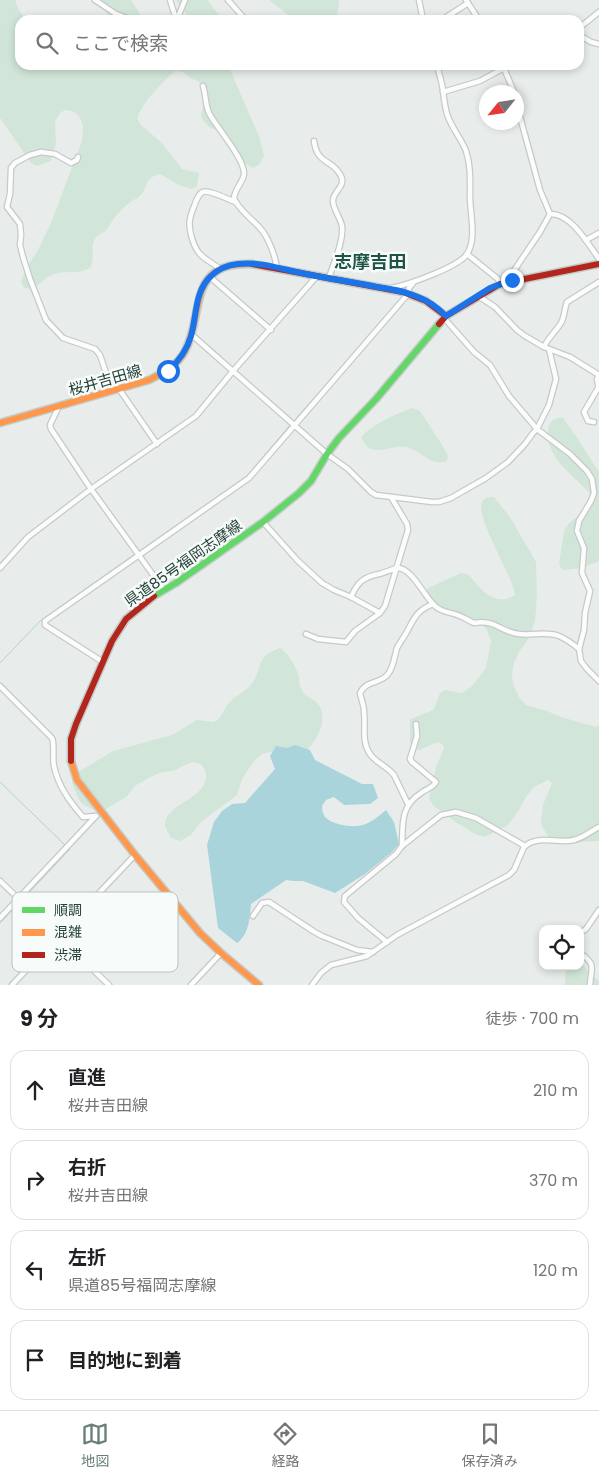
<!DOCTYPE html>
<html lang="ja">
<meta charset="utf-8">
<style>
:root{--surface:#fff;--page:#f2f2f2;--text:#202124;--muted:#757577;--line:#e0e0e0;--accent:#697e78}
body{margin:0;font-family:Poppins,"Noto Sans JP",sans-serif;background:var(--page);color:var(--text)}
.controls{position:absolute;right:15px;bottom:15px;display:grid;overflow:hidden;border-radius:10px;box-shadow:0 2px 8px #0003}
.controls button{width:45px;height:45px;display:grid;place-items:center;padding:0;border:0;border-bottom:1px solid var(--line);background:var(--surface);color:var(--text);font:25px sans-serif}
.compass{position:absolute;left:479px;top:85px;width:45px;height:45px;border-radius:50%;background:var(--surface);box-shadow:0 2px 8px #0003;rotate:240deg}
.stop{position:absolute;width:15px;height:15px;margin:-11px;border:4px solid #1a73e8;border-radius:50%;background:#fff}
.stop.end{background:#1a73e8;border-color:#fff;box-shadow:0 1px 5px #0008}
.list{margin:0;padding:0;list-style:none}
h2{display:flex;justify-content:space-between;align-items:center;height:65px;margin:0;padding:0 20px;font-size:21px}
h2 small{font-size:16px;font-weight:400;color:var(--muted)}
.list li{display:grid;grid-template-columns:32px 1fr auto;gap:15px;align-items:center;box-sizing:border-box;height:80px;margin:0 10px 10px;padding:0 10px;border:1px solid var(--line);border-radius:15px}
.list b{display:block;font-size:19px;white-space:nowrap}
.list p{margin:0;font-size:16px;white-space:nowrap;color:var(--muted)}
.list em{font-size:16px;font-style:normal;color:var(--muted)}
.icon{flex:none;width:28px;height:28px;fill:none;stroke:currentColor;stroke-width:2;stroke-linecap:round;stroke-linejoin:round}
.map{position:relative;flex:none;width:599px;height:985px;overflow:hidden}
.search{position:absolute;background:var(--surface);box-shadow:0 2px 8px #0003;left:15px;right:15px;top:15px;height:55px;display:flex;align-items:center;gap:12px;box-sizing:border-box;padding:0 18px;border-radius:15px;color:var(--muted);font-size:19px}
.sheet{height:425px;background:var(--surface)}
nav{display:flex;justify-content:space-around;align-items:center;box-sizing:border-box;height:70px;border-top:1px solid var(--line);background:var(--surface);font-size:14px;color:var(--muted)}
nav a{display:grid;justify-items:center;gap:2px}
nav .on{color:var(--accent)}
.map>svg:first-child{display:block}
</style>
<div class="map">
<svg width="599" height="985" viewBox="0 0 599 985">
<rect width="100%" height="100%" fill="#e8edeb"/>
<g fill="#d1e6d8">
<path d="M0,0h16v4l9,16h-5v45h58c7,6 14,3 22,0h128l31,71 5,20 -5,9 -6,3 -10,-6 -20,-29 -14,-6 -7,-8 -1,-5 3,-12 1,-13 -6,-7 -9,-4 -6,-6 -9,-1c-16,15 -29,27 -38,47l3,6 23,20 19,25 17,4 -2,13 -5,3 -14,-4 -7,-5 -11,-6c-17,4 -11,13 -20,22 -3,3 -8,4 -11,7 -9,7 -17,17 -23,28 -20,8 -10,19 -15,36 -12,9 -26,2 -39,8 -10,4 -15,16 -28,13l-3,-6 5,-14 11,-16 14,-29 31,-82 1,-15 -2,-6 -4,-6 -5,-3 -7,-1 -5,3 -5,9 1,21 -5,18 -14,5 -6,-3 -31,-45z"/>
<polygon points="102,0 131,0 144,20 110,20"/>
<polygon points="176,0 207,0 223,20 191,20"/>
<polygon points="269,0 339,0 337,19 304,20 287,14"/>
<path d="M413,408l7,3 24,37 4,8 -1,5c-16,6 -26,-10 -40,-14 -12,-3 -24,6 -36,2 -5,-2 -7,-7 -10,-12 10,-12 38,-25 52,-29z"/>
<path d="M558,418h5l13,18 19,30 4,5v90l-17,7 -20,2 -3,-6 5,-33 5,-8 14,-11 7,-17 -2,-4c-16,-16 -44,-36 -40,-62 2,-7 3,-9 10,-11z"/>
<path d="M494,497l16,20 26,45 1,33 -2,26 -6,17 -10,14 -5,11 -2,11 1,10 6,13 7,8 21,6 14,6 35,10 3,-2v116l-41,2 -9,-5 -8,-14 2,-19 9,-22 -4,-3 -14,7 -8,10 -7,13 -11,15 -23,12 -10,-3 -18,-11 -23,-17 -5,-7 7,-32 8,-19 -2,-4 -4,-2 -19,8 -6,-1 -3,-8v-21c7,-5 16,-6 24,-11l6,-16 5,-3 17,3 10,-7 14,-18 5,-27 -4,-11 -6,-6 -27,-8 -23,-14 -6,-10 3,-4 33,-15 8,2c11,14 27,33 46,20 -1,-18 -43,-81 -32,-95 3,-3 8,-3 11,-3z"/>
<path d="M280,648c9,6 16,18 19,29 1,4 -1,7 2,11 5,11 10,8 16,15 13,14 1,37 -11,48l-24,-2 -20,5 -8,7 -12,18 -5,16 -36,27 -10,13 -11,6 -9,-3c-2,-4 -6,-10 -6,-14 1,-20 39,-25 41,-46 1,-5 -2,-10 -5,-14l-9,-2 -17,8 -16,3 -14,7 -10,6 -9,11 -25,15c-22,-7 -21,-9 -29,-29l3,-9 38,-23 59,-16 25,-15 17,2c11,-7 7,-9 14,-18 6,-8 18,-12 24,-21 12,-16 2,-26 28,-35z"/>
<polygon points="580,961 589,973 599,981 599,985 565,985 566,966 580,966"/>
</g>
<path fill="#a9d4db" d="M295,745l15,5 5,10 47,24h11l5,14 -8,6 -26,1 -10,-8 -8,3 -4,6c0,4 1,8 3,11 7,8 28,11 38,8 9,-3 16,-9 23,-15l8,12 5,22 -7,8 -27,22 -30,19 -32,-12h-10l-7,-1 -35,24c-1,13 -2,31 -14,39l-19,-15 -11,-83 7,-23 8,-11 10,-7 13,-1 30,-34 -5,-13 6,-10 11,2z"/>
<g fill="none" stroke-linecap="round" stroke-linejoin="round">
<g stroke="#a9d4db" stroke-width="1">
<polyline points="294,421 359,347"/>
<polyline points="138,552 247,476 291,424"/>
<polyline points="0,663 40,621 135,554"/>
<polyline points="0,782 65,845"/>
<polyline points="23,899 70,849 68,847"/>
<polyline points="0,923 20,902"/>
</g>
<defs>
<g id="street">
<polyline points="95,0 116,14 132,20"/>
<polyline points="170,0 176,19"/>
<polyline points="228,0 243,17 248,20"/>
<polyline points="419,0 423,20"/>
<polyline points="466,0 479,20"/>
<polyline points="172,20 178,17 185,0"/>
<polyline points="442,20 468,3"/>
<polyline points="579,28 599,12"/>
<polyline points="579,35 591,42 599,44"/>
<polyline points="503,66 514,92"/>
<path d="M203,86c3,9 2,18 6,27 7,14 36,46 35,61 -1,9 -10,15 -10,25 6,12 18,20 26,29 9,10 15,28 17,40"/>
<polyline points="443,92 480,81 504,68"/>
<polyline points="516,102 540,190 550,214"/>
<path d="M314,141c3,24 19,18 27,35 5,10 -7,15 -8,24 -1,7 7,17 9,26 2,15 -9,38 -13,52"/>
<polyline points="78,157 77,160 71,163 55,154 41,152 30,155 15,163 11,168 10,194 7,207 20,224 21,235 20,245 23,257 30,279 46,320 63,338 95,349 100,355 112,391"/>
<path d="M550,214c21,-1 38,30 49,45"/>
<polyline points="586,240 599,233"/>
<polyline points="467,254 498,279 500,284"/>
<path d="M220,269c-7,-6 -15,-9 -21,-16 -6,-8 -11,-24 -9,-34 1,-6 4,-12 6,-18 2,-3 3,-8 7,-9 5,-3 26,8 33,10"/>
<polyline points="210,277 271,330"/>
<polyline points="512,280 511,275 540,232 550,214"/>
<path d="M391,288c16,-3 68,-21 76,-34 10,-16 3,-40 3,-57 0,-16 1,-31 -4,-46 -5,-13 -15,-24 -19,-37 -2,-7 -3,-15 -4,-23 -1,-9 -4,-17 -6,-26"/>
<polyline points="478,296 495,307 517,330 525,336 544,347 570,357 599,375"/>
<polyline points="444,318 474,352 490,365 509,396 537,429 570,454 587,471 592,479 594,493 591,501 579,521 577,531 584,548 582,573 590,591 585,613 584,630 579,649 581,661 587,669 599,681"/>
<polyline points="192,335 327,454 348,469 371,492 376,495 432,502 439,502 451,498 486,478 508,462 525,444 533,433 537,429 549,405 556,379 549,349"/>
<path d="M544,347c4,-9 12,-16 17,-24 4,-7 3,-14 6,-21l32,-20"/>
<polyline points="119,389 157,444"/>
<polyline points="599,389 597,379 599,375"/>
<polyline points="59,406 50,425 51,429 91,489 164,590"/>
<polyline points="594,422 588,421 584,412 598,388"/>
<polyline points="263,522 298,561 322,583 334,590 351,597 380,613"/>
<polyline points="0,568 28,537 91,489 196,416 233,371 317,276"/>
<path d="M351,597c6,-14 12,-20 28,-23 5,-1 14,-5 18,-6 15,-1 28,30 38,38 7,7 17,6 25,10 5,2 9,5 14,7 22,-4 26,9 45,11 13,2 27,-3 40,2 7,3 14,8 20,13"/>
<polyline points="306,634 318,639 346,642 355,631 380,613 385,606 408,530 407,524 391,497"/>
<polyline points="103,662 45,625 45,621 249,478 408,294 409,288 413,283"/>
<path d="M0,686l52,52c3,8 0,19 2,28 4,20 16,36 29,51l13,-1"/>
<path d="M408,804l-14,-29c-7,-9 -18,-12 -24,-21 -9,-13 -4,-27 -6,-42 0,-7 -3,-13 -4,-19 6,-13 21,-9 28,-19 6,-7 6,-17 9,-26 2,-4 5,-8 8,-13 9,-15 10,-24 28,-31"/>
<path d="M402,846c1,-23 -2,-39 19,-53 5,-4 12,-5 15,-11l-24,-20 -2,-3 7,-23 -1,-12"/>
<polyline points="0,881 109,985"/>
<polyline points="253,916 262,903 269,902 313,931 322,936 357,950 373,952"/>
<polyline points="0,918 96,816"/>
<polyline points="580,933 586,929 599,910"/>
<polyline points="387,942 358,918 344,902 345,896 396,854 402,846 441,815 456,812 476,818 525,846"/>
<path d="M580,953c17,12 11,14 10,32"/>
<polyline points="12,985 135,855"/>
<polyline points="191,985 221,953"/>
<path d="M312,985l9,-12 10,-8 36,-9 30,-21 112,-60 5,-5 10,-23c13,-13 35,-3 50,-7 9,-2 17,-9 25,-13"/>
</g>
<polyline id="fast" points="154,596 176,583 263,522 299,493 311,481 327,454 339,438 376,399 439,324"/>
<g id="slow">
<path d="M0,423l149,-43c14,-7 28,-14 36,-29 20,-38 1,-90 67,-87"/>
<polyline points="71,761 77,780 135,855 200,933 221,953 259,985"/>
</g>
<g id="jam">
<polyline points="252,264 403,292 426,301 446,316"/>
<polyline points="439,324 446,316 500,284 599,264"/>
<polyline points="71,761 71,739 76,724 112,641 126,619 154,596"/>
</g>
</defs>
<use href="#street" stroke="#c5cac8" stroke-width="7"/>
<use href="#fast" stroke="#c3cbc8" stroke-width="9"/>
<use href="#slow" stroke="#c3cbc8" stroke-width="9"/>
<use href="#jam" stroke="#c3cbc8" stroke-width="9"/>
<use href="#street" stroke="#fcfcfc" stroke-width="4.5"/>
<use href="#fast" stroke="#63d668" stroke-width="6"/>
<use href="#slow" stroke="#ff974d" stroke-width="6"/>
<use href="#jam" stroke="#b3261e" stroke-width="6"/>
</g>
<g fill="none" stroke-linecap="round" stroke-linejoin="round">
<path stroke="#1a73e8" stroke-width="6" d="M168,371c11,-10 19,-21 23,-35 6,-20 3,-44 20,-60 7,-7 18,-11 27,-12 23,-3 46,6 68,10 24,5 48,8 71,13 14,2 28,4 41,10 11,4 20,11 28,19l44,-28 22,-8"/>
</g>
<g text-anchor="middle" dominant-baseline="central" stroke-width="5" stroke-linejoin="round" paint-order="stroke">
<g font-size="15" fill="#24423a" stroke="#f7fbf9">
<text transform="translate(105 380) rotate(-16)">桜井吉田線</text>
<text transform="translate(183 563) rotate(-35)">県道85号福岡志摩線</text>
</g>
<g font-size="18" font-weight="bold" fill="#1f5548" stroke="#f7fbf9">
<text x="370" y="261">志摩吉田</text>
</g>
</g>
<rect x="12" y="892" width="166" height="80" rx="8" fill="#f7fbf9" stroke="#b8c4c0" stroke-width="1"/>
<rect x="22" y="907" width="23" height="6" fill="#63d668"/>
<rect x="22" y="929" width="23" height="7" fill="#ff974d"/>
<rect x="22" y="952" width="23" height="6" fill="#b3261e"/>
<g font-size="14" fill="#24423a">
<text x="54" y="915">順調</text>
<text x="54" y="937">混雑</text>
<text x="54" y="960">渋滞</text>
</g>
</svg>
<div class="controls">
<button><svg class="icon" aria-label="locate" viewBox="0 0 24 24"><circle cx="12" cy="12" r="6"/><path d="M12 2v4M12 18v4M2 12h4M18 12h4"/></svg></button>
</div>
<svg class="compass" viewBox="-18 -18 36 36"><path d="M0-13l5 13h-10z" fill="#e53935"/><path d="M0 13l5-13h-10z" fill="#757577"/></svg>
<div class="stop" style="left:168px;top:371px"></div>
<div class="stop end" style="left:512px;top:280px"></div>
<div class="search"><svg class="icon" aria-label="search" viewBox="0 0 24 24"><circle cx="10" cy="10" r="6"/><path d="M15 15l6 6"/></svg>ここで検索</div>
</div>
<section class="sheet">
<h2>9 分<small>徒歩 · 700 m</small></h2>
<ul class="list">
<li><svg class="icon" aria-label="ahead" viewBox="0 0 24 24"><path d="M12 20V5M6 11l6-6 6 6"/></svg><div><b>直進</b><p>桜井吉田線</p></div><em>210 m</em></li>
<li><svg class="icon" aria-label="right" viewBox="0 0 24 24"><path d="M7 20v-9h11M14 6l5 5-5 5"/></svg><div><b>右折</b><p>桜井吉田線</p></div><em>370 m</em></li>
<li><svg class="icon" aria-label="left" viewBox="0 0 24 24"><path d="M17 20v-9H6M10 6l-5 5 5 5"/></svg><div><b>左折</b><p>県道85号福岡志摩線</p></div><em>120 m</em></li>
<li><svg class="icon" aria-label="arrive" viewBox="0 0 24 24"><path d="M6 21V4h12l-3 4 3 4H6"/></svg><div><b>目的地に到着</b></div></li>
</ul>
</section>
<nav>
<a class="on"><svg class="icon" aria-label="map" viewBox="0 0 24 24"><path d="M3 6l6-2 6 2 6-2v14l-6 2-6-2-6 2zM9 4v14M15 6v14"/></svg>地図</a>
<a><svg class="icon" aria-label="directions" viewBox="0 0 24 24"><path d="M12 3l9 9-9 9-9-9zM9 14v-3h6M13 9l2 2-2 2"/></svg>経路</a>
<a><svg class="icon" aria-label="saved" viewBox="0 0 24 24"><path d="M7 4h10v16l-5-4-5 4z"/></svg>保存済み</a>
</nav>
